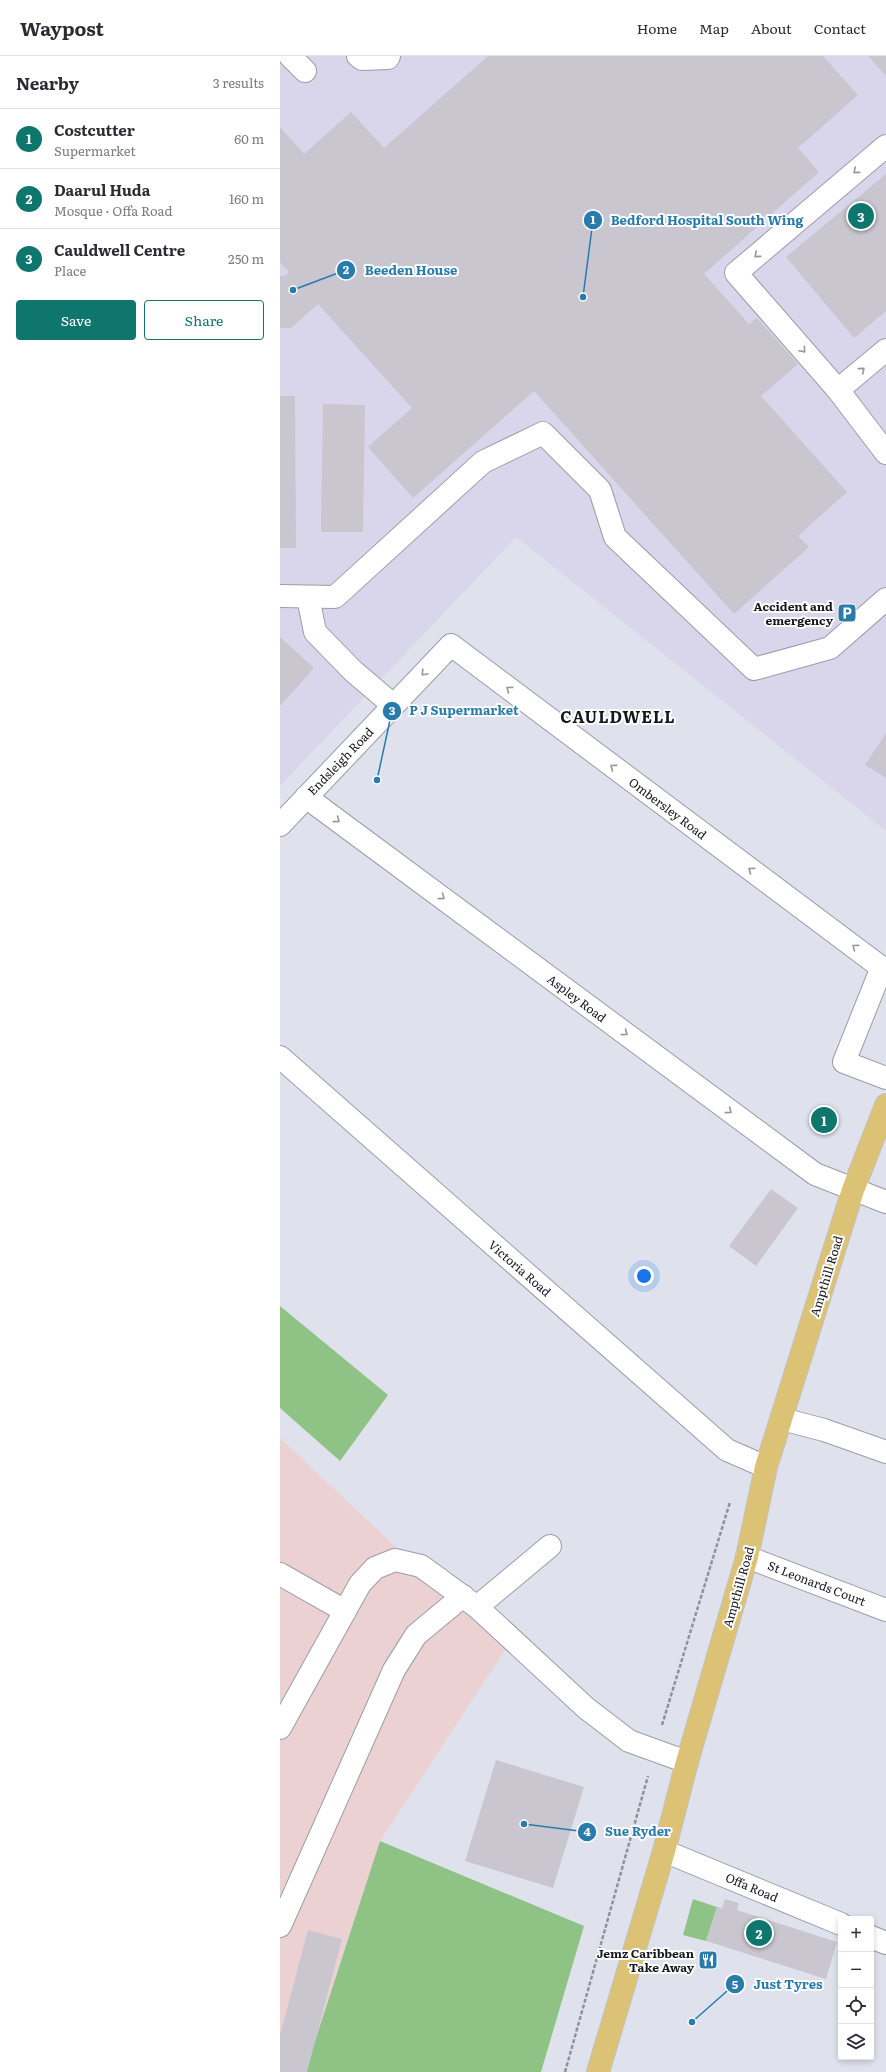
<!DOCTYPE html>
<meta charset="utf-8">
<style>
:root{--surface:#fff;--page:#f7f7f7;--text:#2b2b33;--muted:#7c7c81;--line:#e1e1e2;--accent:#0f766e}
body{margin:0;font-family:Literata,serif;background:var(--page);color:var(--text)}
.controls{position:absolute;right:12px;bottom:12px;display:grid;overflow:hidden;border-radius:4px;box-shadow:0 2px 6px #0003}
.controls button{width:36px;height:36px;display:grid;place-items:center;padding:0;border:0;border-bottom:1px solid var(--line);background:var(--surface);color:var(--text);font:20px sans-serif}
.you{position:absolute;left:364px;top:1220px;width:14px;height:14px;margin:-10px;border:3px solid #fff;border-radius:50%;background:#1a73e8;box-shadow:0 0 0 6px #1a73e833}
.badge{display:grid;place-items:center;width:26px;height:26px;border-radius:50%;background:var(--accent);color:#fff;font-size:13px;font-weight:700}
.pin{position:absolute;translate:-50% -50%;border:2px solid #fff;box-shadow:0 1px 4px #0006}
.list{margin:0;padding:0;list-style:none}
h2{display:flex;justify-content:space-between;align-items:center;height:52px;margin:0;padding:0 16px;font-size:17px}
h2 small{font-size:13px;font-weight:400;color:var(--muted)}
.list li{display:grid;grid-template-columns:26px 1fr auto;gap:12px;align-items:center;box-sizing:border-box;height:60px;padding:0 16px;border-top:1px solid var(--line)}
.list b{display:block;font-size:15px;white-space:nowrap}
.list p{margin:0;font-size:13px;white-space:nowrap;color:var(--muted)}
.list em{font-size:13px;font-style:normal;color:var(--muted)}
.actions{display:flex;gap:8px;padding:12px 16px}
.actions a{flex:1;padding:9px 0;border:1px solid var(--accent);border-radius:4px;text-align:center;font-size:14px;color:var(--accent)}
.actions .main{background:var(--accent);color:#fff}
.icon{flex:none;width:22px;height:22px;fill:none;stroke:currentColor;stroke-width:2;stroke-linecap:round;stroke-linejoin:round}
.map{position:relative;flex:none;width:606px;height:2016px;overflow:hidden}
header{display:flex;align-items:center;gap:24px;box-sizing:border-box;height:56px;padding:0 20px;background:var(--surface);border-bottom:1px solid var(--line)}
header strong{font-size:19px}
nav{display:flex;gap:22px;margin-inline-start:auto;font-size:14px}
main{display:flex}
aside{flex:1;background:var(--surface)}
.map>svg:first-child{display:block}
</style>
<header>
<strong>Waypost</strong>
<nav><a>Home</a><a>Map</a><a>About</a><a>Contact</a></nav>
</header>
<main>
<aside>
<h2>Nearby<small>3 results</small></h2>
<ul class="list">
<li><span class="badge">1</span><div><b>Costcutter</b><p>Supermarket</p></div><em>60 m</em></li>
<li><span class="badge">2</span><div><b>Daarul Huda</b><p>Mosque · Offa Road</p></div><em>160 m</em></li>
<li><span class="badge">3</span><div><b>Cauldwell Centre</b><p>Place</p></div><em>250 m</em></li>
</ul>
<div class="actions"><a class="main">Save</a><a>Share</a></div>
</aside>
<div class="map">
<svg width="606" height="2016" viewBox="0 0 606 2016">
<rect width="100%" height="100%" fill="#dfe2ed"/>
<polygon fill="#ecd1d3" points="0,1382 225,1594 100,1785 25,2016 0,2016"/>
<polygon fill="#d9d6eb" points="0,0 606,0 606,775 236,481 0,730"/>
<g fill="#8ec385">
<polygon points="0,1250 108,1339 60,1405 0,1352"/>
<polygon points="100,1785 304,1870 261,2016 25,2016"/>
<polygon points="413,1843 437,1851 426,1885 403,1879"/>
</g>
<g fill="#c9c6d0">
<polygon points="208,0 543,0 578,39 518,92 539,116 424,218 469,268 477,262 518,308 481,340 567,436 518,480 529,491 454,558 254,335 133,442 88,391 132,352 38,248 11,272 0,272 0,220 5,220 9,216 0,206 0,71 24,98 71,56 104,92"/>
<polygon points="588,0 606,0 606,20"/>
<polygon points="606,118 606,255 574,282 506,201"/>
<polygon points="0,340 15,340 16,492 0,492"/>
<polygon points="43,348 85,349 83,476 41,476"/>
<polygon points="0,581 34,612 0,650"/>
<polygon points="606,677 606,722 585,709"/>
<polygon points="491,1133 518,1152 476,1210 449,1190"/>
<polygon points="216,1704 304,1731 273,1832 185,1805"/>
<polygon points="445,1843 459,1847 457,1854 557,1886 546,1923 426,1885 437,1851 442,1852"/>
<polygon points="28,1874 62,1883 27,2016 0,2016 0,1979"/>
</g>
<g fill="none" stroke-linecap="round" stroke-linejoin="round">
<defs>
<g id="minor">
<polyline points="10,0 25,15"/>
<polyline points="78,0 82,3 108,2 109,0"/>
<polyline points="606,90 456,217 558,334 606,397"/>
<polyline points="558,334 606,294"/>
<polyline points="0,540 55,541 203,406 263,377 320,434 335,481 474,613 550,592 606,543"/>
<polyline points="28,541 35,576 73,615 113,649"/>
<polyline points="26,741 535,1118 606,1146"/>
<polyline points="0,769 171,589 606,915"/>
<polyline points="602,911 564,1006 606,1022"/>
<polyline points="0,1001 447,1394 486,1411"/>
<polyline points="502,1363 544,1374 606,1396"/>
<polyline points="467,1501 606,1554"/>
<polyline points="0,1518 65,1555"/>
<polyline points="197,1551 270,1490"/>
<polyline points="0,1672 80,1528 95,1512 115,1504 141,1510 197,1551 306,1652 349,1685 407,1706"/>
<polyline points="384,1795 561,1868"/>
<polyline points="0,1870 114,1614 136,1579 183,1540"/>
<polyline points="591,1881 606,1887"/>
</g>
<polyline id="major" points="318,2016 384,1795 407,1706 467,1501 486,1411 573,1134 606,1049"/>
</defs>
<use href="#minor" stroke="#9a9da6" stroke-width="24"/>
<use href="#major" stroke="#c2c3c4" stroke-width="24"/>
<g stroke="#90929a" stroke-width="2.5" stroke-dasharray="4 2" stroke-linecap="butt">
<polyline points="382,1669 450,1446"/>
<polyline points="285,2016 368,1720"/>
</g>
<use href="#minor" stroke="#fff" stroke-width="22"/>
<use href="#major" stroke="#dcc275" stroke-width="22"/>
</g>
<defs><path id="oneway-chevron" d="M-2-3.5L2.5 0L-2 3.5" fill="none" stroke-width="1.6" stroke-linecap="round" stroke-linejoin="round"/></defs>
<g stroke="#969798">
<use href="#oneway-chevron" transform="translate(576 115) rotate(140)"/>
<use href="#oneway-chevron" transform="translate(477 199) rotate(140)"/>
<use href="#oneway-chevron" transform="translate(523 294) rotate(49)"/>
<use href="#oneway-chevron" transform="translate(582 314) rotate(-40)"/>
<use href="#oneway-chevron" transform="translate(144 617) rotate(133)"/>
<use href="#oneway-chevron" transform="translate(229 633) rotate(-143)"/>
<use href="#oneway-chevron" transform="translate(333 711) rotate(-143)"/>
<use href="#oneway-chevron" transform="translate(57 764) rotate(37)"/>
<use href="#oneway-chevron" transform="translate(471 814) rotate(-143)"/>
<use href="#oneway-chevron" transform="translate(162 841) rotate(37)"/>
<use href="#oneway-chevron" transform="translate(575 891) rotate(-143)"/>
<use href="#oneway-chevron" transform="translate(345 977) rotate(37)"/>
<use href="#oneway-chevron" transform="translate(449 1055) rotate(37)"/>
</g>
<defs>
<symbol id="parking-square" viewBox="-11 -11 22 22"><rect x="-9" y="-9" width="18" height="18" rx="4" fill="#287bab" stroke="#fff"/><path d="M-3.5-5.5H1a3.5 3.5 0 0 1 0 7H-1V5.5H-3.5ZM-1-3.4V-.6H.8a1.4 1.4 0 0 0 0-2.8Z" fill="#fff"/></symbol>
<symbol id="restaurant-square" viewBox="-11 -11 22 22"><rect x="-9" y="-9" width="18" height="18" rx="4" fill="#287bab" stroke="#fff"/><path d="M-5-6h1v4h1v-4h1v4h1v-4h1v5L-1.5 .5V6h-2V.5L-5-1ZM5-6V6H3V1.5H1.5Q1.5-4 5-6Z" fill="#fff"/></symbol>
</defs>
<g fill-rule="evenodd">
<use href="#parking-square" x="556" y="546" width="22" height="22"/>
<use href="#restaurant-square" x="417" y="1893" width="22" height="22"/>
</g>
<g text-anchor="middle" dominant-baseline="central" stroke-width="4" stroke-linejoin="round" paint-order="stroke">
<g font-size="12" font-weight="bold" fill="#16171b" stroke="#fff" text-anchor="end">
<text x="553" y="550">Accident and<tspan x="553" dy="14">emergency</tspan></text>
<text x="414" y="1897">Jemz Caribbean<tspan x="414" dy="14">Take Away</tspan></text>
</g>
<g font-size="12" fill="#16171b" stroke="#fff">
<text transform="translate(60 705) rotate(-46)">Endsleigh Road</text>
<text transform="translate(388 752) rotate(37)">Ombersley Road</text>
<text transform="translate(297 942) rotate(37)">Aspley Road</text>
<text transform="translate(240 1212) rotate(41)">Victoria Road</text>
<text transform="translate(546 1220) rotate(-73)">Ampthill Road</text>
<text transform="translate(537 1527) rotate(21)">St Leonards Court</text>
<text transform="translate(458 1531) rotate(-74)">Ampthill Road</text>
<text transform="translate(472 1831) rotate(23)">Offa Road</text>
</g>
<g font-size="16" font-weight="bold" letter-spacing="1" fill="#16171b" stroke="#fff">
<text x="338" y="660">CAULDWELL</text>
</g>
</g>
<path fill="none" stroke="#287bab" stroke-width="1.5" d="M303 241L313 164M13 234L66 214M97 724L112 655M244 1768L307 1776M412 1966L455 1928"/>
<g fill="#287bab" stroke="#fff" stroke-width="1.5">
<circle cx="303" cy="241" r="4"/>
<circle cx="13" cy="234" r="4"/>
<circle cx="97" cy="724" r="4"/>
<circle cx="244" cy="1768" r="4"/>
<circle cx="412" cy="1966" r="4"/>
<circle cx="313" cy="164" r="10"/>
<circle cx="66" cy="214" r="10"/>
<circle cx="112" cy="655" r="10"/>
<circle cx="307" cy="1776" r="10"/>
<circle cx="455" cy="1928" r="10"/>
</g>
<g font-size="12" text-anchor="middle" font-weight="bold" fill="#fff">
<text x="313" y="168">1</text>
<text x="66" y="218">2</text>
<text x="112" y="659">3</text>
<text x="307" y="1780">4</text>
<text x="455" y="1933">5</text>
</g>
<g font-size="13" text-anchor="middle" font-weight="bold" fill="#287bab" stroke="#fff" stroke-width="4" stroke-linejoin="round" paint-order="stroke">
<text x="427" y="169">Bedford Hospital South Wing</text>
<text x="131" y="219">Beeden House</text>
<text x="184" y="659">P J Supermarket</text>
<text x="358" y="1780">Sue Ryder</text>
<text x="508" y="1933">Just Tyres</text>
</g>
</svg>
<div class="controls">
<button>+</button>
<button>−</button>
<button><svg class="icon" aria-label="locate" viewBox="0 0 24 24"><circle cx="12" cy="12" r="6"/><path d="M12 2v4M12 18v4M2 12h4M18 12h4"/></svg></button>
<button><svg class="icon" aria-label="layers" viewBox="0 0 24 24"><path d="M12 4l9 5-9 5-9-5zM3 14l9 5 9-5"/></svg></button>
</div>
<div class="you"></div>
<div class="pin badge" style="left:544px;top:1064px">1</div>
<div class="pin badge" style="left:479px;top:1877px">2</div>
<div class="pin badge" style="left:581px;top:160px">3</div>
</div>
</main>
